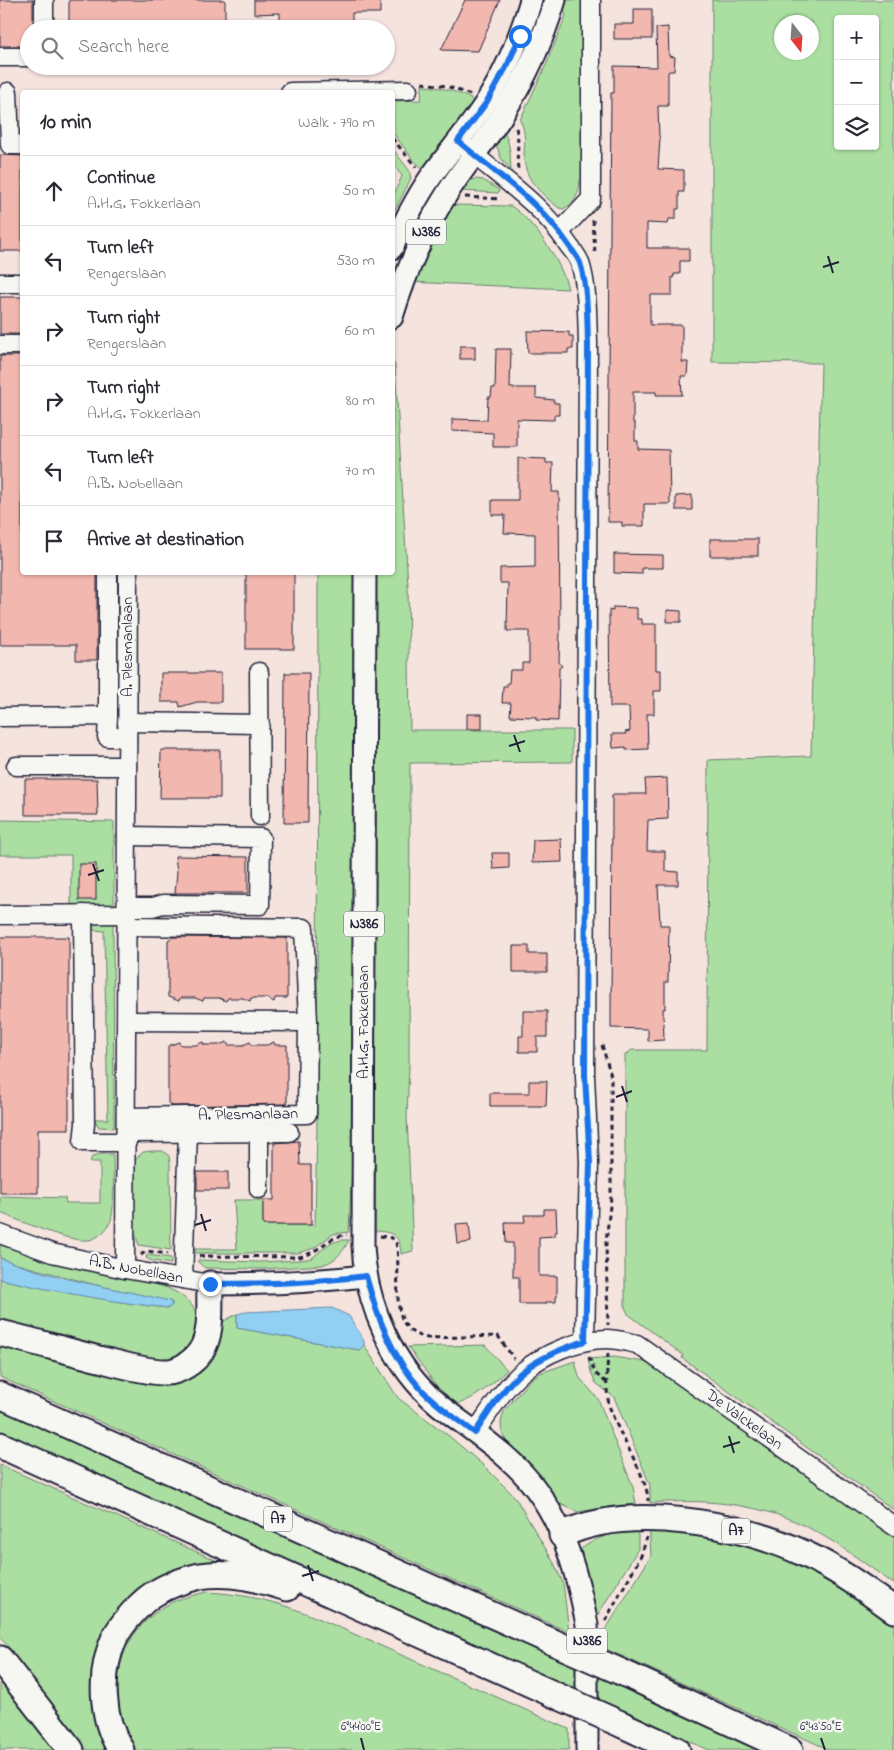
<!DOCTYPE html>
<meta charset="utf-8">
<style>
:root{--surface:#fff;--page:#f2f2f3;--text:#2b2b33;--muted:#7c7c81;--line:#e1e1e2}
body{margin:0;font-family:"Indie Flower",sans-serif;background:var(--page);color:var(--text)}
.controls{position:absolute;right:15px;top:15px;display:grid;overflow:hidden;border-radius:5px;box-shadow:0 1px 4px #0004}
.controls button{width:45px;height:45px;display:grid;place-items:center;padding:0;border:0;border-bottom:1px solid var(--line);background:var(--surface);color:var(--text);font:25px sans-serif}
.compass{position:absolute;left:774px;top:15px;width:45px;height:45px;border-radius:50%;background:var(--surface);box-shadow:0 1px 4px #0004;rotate:163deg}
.stop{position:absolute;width:15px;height:15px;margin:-11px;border:4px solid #1a73e8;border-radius:50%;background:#fff}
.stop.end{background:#1a73e8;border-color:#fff;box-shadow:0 1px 5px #0008}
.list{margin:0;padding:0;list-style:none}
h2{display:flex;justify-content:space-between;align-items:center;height:65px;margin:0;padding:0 20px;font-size:21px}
h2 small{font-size:16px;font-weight:400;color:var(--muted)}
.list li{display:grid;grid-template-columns:32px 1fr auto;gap:15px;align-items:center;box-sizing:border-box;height:70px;padding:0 20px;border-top:1px solid var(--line)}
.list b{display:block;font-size:19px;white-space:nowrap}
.list p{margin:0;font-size:16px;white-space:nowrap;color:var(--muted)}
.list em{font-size:16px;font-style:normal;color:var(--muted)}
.icon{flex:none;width:28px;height:28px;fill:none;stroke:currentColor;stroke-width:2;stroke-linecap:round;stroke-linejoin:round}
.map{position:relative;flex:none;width:894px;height:1750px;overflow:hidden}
.search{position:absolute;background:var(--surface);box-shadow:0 1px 4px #0004;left:20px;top:20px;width:375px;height:55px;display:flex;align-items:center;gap:12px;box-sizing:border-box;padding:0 18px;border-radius:28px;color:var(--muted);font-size:19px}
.panel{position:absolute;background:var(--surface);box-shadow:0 1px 4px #0004;left:20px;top:90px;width:375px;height:485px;border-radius:5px}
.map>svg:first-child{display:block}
</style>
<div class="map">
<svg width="894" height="1750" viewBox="0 0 894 1750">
<rect width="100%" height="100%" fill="#f5e3de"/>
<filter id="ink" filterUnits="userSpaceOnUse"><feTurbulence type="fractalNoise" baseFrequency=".02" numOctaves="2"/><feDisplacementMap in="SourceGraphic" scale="10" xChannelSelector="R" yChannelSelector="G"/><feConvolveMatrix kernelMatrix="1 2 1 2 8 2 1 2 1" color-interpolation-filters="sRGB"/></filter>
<g filter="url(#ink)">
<g fill="#abdfa1" stroke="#66806e" fill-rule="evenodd">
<path d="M562,0h24l-2,179 -4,1c-1,13 -4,23 -17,29l-4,-1c-16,-13 -34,-27 -35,-50 0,-14 3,-24 -4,-38l27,-57 19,-48 -5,-11z"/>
<path d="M712,0h182v1510l-212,-152 1,-3 -55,-41 -3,-7v-252l7,-5h75l1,-290 103,-4 10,-393 -109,-1zM838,19h37v127h-37zM782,22h30v30h-30z"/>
<path d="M422,86c21,1 38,6 56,17l-50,70 -13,-11 -22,-29v-32l28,-1z"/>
<path d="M501,127c10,14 9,28 10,44l-10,-13 -7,-20z"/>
<polygon points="392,148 409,170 411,178 393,214 393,196 402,176 393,164"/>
<polygon points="477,179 483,180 499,190 498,193 463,191 457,189 467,181"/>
<path d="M451,205l60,1c23,15 51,57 57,83l-160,-7z"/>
<path d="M393,361l2,5 13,220 2,144h162v32l-162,1 -1,302 -2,51 6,135 -12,3c-1,-19 -7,-22 -26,-23l1,-658 16,-1z"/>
<polygon points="318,573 355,573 355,1093 349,1232 333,1234 314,1248 298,1253 195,1253 195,1249 237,1249 234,1200 263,1200 263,1225 315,1225 317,1124"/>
<polygon points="0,820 114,822 114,905 71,905 71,855 0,855"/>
<polygon points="113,922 114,1128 99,1127 94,1119 108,1119 104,931 93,930 93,926 95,923"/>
<polygon points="152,1151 163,1151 169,1156 170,1163 171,1250 139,1245 133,1227 134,1161 143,1152"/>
<path d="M99,1154h14c0,15 2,53 -2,66 -3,9 -12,18 -22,20 -19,3 -70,-20 -89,-27v-17l65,2 1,5h34v-41h-10l2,-5z"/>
<path d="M342,1240h7c-6,12 -13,21 -27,25l-60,4 -57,-1 -7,-6v-2l61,2 42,-2 11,-2 18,-15z"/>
<path d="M0,1245l53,17 109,24c23,8 44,25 33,51 -3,7 -10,17 -17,20 -7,3 -16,3 -23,3l-155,-42v-39c56,12 111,23 168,29l4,-3v-3l-80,-18 -79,-21 -13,-5z"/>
<polygon points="147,1255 171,1258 171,1264 152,1261 146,1258"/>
<polygon points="237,1314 237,1328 359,1350 364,1345 398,1398 449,1436 484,1466 515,1497 554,1563 563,1583 569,1632 0,1377 0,1344 175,1382 200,1373 219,1339 222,1322"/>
<path d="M485,1345l22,25c-14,13 -30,28 -49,34l-17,-12 -33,-45z"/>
<path d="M614,1357l30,5 22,11 228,165v46c-39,-27 -79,-60 -126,-72 -39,-11 -78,-12 -118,-9v-18l-36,-88 -18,-14 -5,-11 -3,-13z"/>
<polygon points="575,1361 579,1377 598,1399 633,1487 636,1504 614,1506 578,1512 556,1502 510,1448 502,1433 501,1422 504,1411 530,1380 540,1373"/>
<polygon points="0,1410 62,1436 761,1750 709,1750 0,1431"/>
<polygon points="0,1465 229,1566 124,1607 109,1750 87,1750 59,1716 0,1636"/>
<polygon points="649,1522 755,1535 894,1616 894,1750 830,1750 606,1649 603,1634 651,1556"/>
<path d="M638,1531v18l-42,69 -15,-69c19,-14 33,-16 57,-18z"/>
<path d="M207,1592c40,2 76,11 113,27l249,110v21h-435c-28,-52 -22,-113 33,-145 12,-7 27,-10 40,-13z"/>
<polygon points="0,1677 57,1750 0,1750"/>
</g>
<g fill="#92d0f3" stroke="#658aa9">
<path d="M0,1258c52,21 115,30 170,43l2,4 -4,3c-56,-6 -112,-16 -168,-29z"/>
<polygon points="332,1308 349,1316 364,1341 364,1345 359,1350 237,1328 237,1314 245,1312"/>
</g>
<g fill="#f2b7af" stroke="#22223b">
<polygon points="0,0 33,0 33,29 29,29 29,46 0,46"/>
<polygon points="69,0 225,0 225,26 206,26 206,29 87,29 87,26 69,26"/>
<polygon points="254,0 380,0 380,13 352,13 352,29 280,29 280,13 254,14"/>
<polygon points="465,0 500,0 478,51 441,50"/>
<polygon points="634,9 652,9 652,39 614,39 614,24 634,24"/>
<polygon points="668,27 669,56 675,57 674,71 669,71 668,73 668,106 658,106 659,137 660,138 658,169 684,170 684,192 679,192 679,209 676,209 676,219 669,219 668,224 647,223 647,248 689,248 689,261 680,261 680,274 674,274 674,277 672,277 672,295 650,295 650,325 682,325 682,362 688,362 687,376 681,376 682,395 656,395 656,392 633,392 633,423 635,423 635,441 638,441 638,449 669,450 670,504 644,504 644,526 622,526 622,522 608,522 611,93 614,93 614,66 657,67 656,28"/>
<polygon points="0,155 22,156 22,251 0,251"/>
<rect x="0" y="297" width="22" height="37"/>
<polygon points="527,331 569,332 569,336 573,336 573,349 568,349 568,353 528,353"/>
<rect x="460" y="346" width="15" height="13"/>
<polygon points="496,349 511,349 510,388 536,388 536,398 554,400 554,403 559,403 559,415 554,415 554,420 517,419 517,447 493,447 493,433 452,431 452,419 487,420 488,397 491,397 492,388 495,388"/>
<polygon points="0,356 22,356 22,572 97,572 97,660 76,660 76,645 0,645"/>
<polygon points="518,458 546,459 546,463 553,463 552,492 559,492 560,631 559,662 562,666 559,668 558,721 536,720 536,717 510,716 511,703 502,703 503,686 507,686 507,683 509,683 510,670 522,670 522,663 529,663 529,631 507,631 508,583 500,583 500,568 535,567 535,534 504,533 505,515 492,515 492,500 518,500"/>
<polygon points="692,495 692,510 676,510 676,496"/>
<rect x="710" y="539" width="48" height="17"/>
<polygon points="614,554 663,555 663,568 642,568 642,574 614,573"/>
<rect x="246" y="572" width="48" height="77"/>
<polygon points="613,607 637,608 637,619 642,619 642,624 656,624 656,670 661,670 661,691 654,691 654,714 647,714 648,749 626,750 626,747 613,748 612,734 626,734 625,732 630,731 629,707 610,707 609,610 613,611"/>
<polygon points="667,610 681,611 681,622 667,622"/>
<polygon points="161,673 221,673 221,702 197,702 180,707 179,702 161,702"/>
<polygon points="285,673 309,673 308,823 284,823"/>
<rect x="467" y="714" width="15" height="15"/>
<polygon points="161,750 220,750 220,798 160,798"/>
<polygon points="667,778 668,819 648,820 647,851 665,851 665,871 678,872 678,885 658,885 660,925 669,925 668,982 665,982 665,1009 663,1009 664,1040 648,1041 648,1029 611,1028 612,796 613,796 613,794 646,794 645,779"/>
<polygon points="25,779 97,779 98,815 25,815"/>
<polygon points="561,839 562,862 532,863 533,840"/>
<polygon points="492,853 509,853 509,868 493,869"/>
<polygon points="175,856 248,857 248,893 175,893 177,872"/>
<rect x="79" y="864" width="17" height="36"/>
<polygon points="0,937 69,937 69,1129 38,1129 38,1193 0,1193"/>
<polygon points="173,937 287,938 287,998 275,998 274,1002 267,998 251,998 250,1001 243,998 228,998 226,1001 219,998 204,998 203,1001 195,998 180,998 179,1001 168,997 168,940"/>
<polygon points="513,946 529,946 529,954 547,954 547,972 513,972"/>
<polygon points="523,1011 547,1011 547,1037 537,1037 537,1052 519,1052 519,1036 523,1036"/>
<polygon points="179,1042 181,1045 196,1045 203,1042 204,1045 219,1045 227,1042 228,1045 243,1045 250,1042 252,1045 267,1045 274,1042 275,1045 287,1045 287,1104 173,1106 168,1103 168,1046"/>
<polygon points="529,1081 547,1081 546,1106 490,1106 490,1093 529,1093"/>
<polygon points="299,1141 300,1165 311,1165 311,1225 263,1225 263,1200 274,1200 274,1143"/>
<rect x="197" y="1172" width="31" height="18"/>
<polygon points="544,1209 556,1209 557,1232 555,1232 555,1236 539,1237 539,1276 557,1276 557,1297 556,1297 556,1302 546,1302 546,1304 519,1304 519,1277 513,1277 513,1243 506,1243 505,1222 525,1222 524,1215 544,1215"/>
<polygon points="469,1223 471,1242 458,1244 456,1224"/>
</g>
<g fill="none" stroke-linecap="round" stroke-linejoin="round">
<defs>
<g id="minor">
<polyline points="44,29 44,0"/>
<polyline points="0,57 29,57"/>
<polyline points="8,92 10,145 22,145"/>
<polyline points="290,92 408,90"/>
<path d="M464,146c36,32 77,57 103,97 4,6 11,13 13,20 8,25 7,54 8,80l-3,733 4,86 -4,179"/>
<polyline points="560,232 591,199 591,0"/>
<polyline points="0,283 22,283"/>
<polyline points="0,345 22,345"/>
<polyline points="108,572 108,716"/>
<polyline points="259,672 260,816"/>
<polyline points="0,717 108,716 107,737 127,737"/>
<polyline points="127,722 260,724"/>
<polyline points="16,766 127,766"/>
<polyline points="127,907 153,907 163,904 260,905 261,838 127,836"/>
<polyline points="83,914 85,1124 83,1142 127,1142"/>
<polyline points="0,915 127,914"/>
<polyline points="127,1021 308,1022"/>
<polyline points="127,1117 307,1114 308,1022 304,928 127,926"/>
<polyline points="127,1133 289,1132"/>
<polyline points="259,1189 259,1132"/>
<polyline points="0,1234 52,1253 125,1269 210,1284"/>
<polyline points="125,1269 128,572"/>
<polyline points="183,1279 188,1132"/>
<path d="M475,1433c14,-21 28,-44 47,-61 21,-18 56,-33 85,-33 10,0 20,3 30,5l257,182"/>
</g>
<g id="major">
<path d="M392,248c11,-24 23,-48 38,-70 18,-25 38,-48 55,-74 21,-32 35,-67 46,-104"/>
<path d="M392,317c13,-43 31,-86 56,-125 17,-27 38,-51 55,-78 23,-36 40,-74 52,-114"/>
<path d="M365,572l-2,674c3,59 30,121 76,159 34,27 74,51 99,87 23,32 35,69 44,108 1,8 4,17 5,25 1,14 0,28 0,42 0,28 0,55 0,83"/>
<path d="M210,1284c53,0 103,-2 155,-8"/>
</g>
<g id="highway">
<path d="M0,1333c36,9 71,19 107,28 15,4 45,12 60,11 12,0 28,-11 34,-21 12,-18 8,-47 9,-67"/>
<polyline points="0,1395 555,1643"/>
<polyline points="0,1445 553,1694"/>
<path d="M562,1535c66,-32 177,-12 241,18 33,15 62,36 91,57"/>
<polyline points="0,1659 71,1750"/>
<polyline points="619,1671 790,1750"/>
<polyline points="623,1725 677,1750"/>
<path d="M121,1750c-20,-31 -22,-77 -7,-111 7,-15 28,-39 43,-47 12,-7 30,-13 43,-16 30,-5 59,3 87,12"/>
</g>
</defs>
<use href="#minor" stroke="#22223b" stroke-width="21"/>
<use href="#major" stroke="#22223b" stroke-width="25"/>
<use href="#highway" stroke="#22223b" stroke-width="29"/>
<g stroke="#22223b" stroke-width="3" stroke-dasharray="5 4" stroke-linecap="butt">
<polyline points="422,83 446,86 471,95"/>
<path d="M516,128c4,13 0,27 2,41"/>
<polyline points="392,138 416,167"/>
<polyline points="465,197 501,199"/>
<polyline points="593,220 595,254"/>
<polyline points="602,1045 611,1076 611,1197 606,1242 608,1325"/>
<path d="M380,1236l12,2 4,5c7,31 -12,89 32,95l70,-2 16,23"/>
<polyline points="141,1255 146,1251 168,1254"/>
<path d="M199,1256l100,1c21,-4 26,-20 48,-22"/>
<path d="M608,1353c-1,17 -3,38 2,55 8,27 38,68 38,93"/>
<polyline points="589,1357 595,1373 607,1383"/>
<polyline points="605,1621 641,1556 647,1537"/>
</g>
<use href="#minor" stroke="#f6f6f2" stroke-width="18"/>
<use href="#major" stroke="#f6f6f2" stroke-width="21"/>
<use href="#highway" stroke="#f6f6f2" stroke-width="25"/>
<defs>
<g id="highway-bridge">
<polyline points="555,1643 619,1671"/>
<polyline points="553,1694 623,1725"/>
</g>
</defs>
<use href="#highway-bridge" stroke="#22223b" stroke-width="29" stroke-linecap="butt"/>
<use href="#highway-bridge" stroke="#f6f6f2" stroke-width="25"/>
</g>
</g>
<g fill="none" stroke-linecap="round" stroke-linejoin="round" filter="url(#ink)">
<path stroke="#1a73e8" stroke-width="6" d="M210,1284c53,0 103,-1 156,-8 11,40 26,82 55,113 16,17 36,30 54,44 14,-21 28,-46 48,-62 18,-14 40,-23 62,-30l5,-179 -5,-86 3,-733c-1,-26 0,-55 -8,-80 -3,-7 -9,-14 -13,-20 -28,-42 -71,-69 -109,-102l28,-38 22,-39 12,-28"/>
</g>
<path fill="none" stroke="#22223b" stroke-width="2" d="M828,256l5,17M823,267l16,-5M514,735l6,17M509,746l16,-5M93,864l6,17M88,875l16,-5M622,1086l5,16M616,1097l16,-6M201,1214l5,17M195,1225l16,-5M729,1436l5,17M723,1447l17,-5M308,1565l5,16M302,1576l17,-5M361,1738l3,12M821,1738l4,12"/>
<g text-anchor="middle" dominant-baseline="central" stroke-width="5" stroke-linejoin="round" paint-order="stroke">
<g fill="#f6f6f2" stroke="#626272" stroke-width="1">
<rect x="406" y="219.5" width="40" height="25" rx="4"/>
<rect x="344" y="911.5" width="40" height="25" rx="4"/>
<rect x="264" y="1506.5" width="28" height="25" rx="4"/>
<rect x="722" y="1518.5" width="28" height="25" rx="4"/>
<rect x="567" y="1628.5" width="40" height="25" rx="4"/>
</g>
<g font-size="15" font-weight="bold" fill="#22223b">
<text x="426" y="232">N386</text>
<text x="364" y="924">N386</text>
<text x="278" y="1519">A7</text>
<text x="736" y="1531">A7</text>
<text x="587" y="1641">N386</text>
</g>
<g font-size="16" fill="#22223b" stroke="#f6f6f2">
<text transform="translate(128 647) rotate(-90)">A. Plesmanlaan</text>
<text transform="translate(364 1022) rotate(-90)">A.H.G. Fokkerlaan</text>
<text transform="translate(248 1115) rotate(-1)">A. Plesmanlaan</text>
<text transform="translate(136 1270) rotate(11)">A.B. Nobellaan</text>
<text transform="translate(744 1420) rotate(36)">De Valckelaan</text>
</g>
</g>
<g font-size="12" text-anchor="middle" fill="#22223b" stroke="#f6f6f2" stroke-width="5" stroke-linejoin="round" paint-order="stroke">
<text x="361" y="1730">6°44'00"E</text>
<text x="821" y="1730">6°43'50"E</text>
</g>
</svg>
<div class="controls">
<button>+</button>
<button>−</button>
<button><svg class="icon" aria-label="layers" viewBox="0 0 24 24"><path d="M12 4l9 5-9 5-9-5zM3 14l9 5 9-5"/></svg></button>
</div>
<svg class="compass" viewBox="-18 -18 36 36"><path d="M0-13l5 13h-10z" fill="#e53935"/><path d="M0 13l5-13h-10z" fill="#7c7c81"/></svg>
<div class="stop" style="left:520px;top:36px"></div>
<div class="stop end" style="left:210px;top:1284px"></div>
<div class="search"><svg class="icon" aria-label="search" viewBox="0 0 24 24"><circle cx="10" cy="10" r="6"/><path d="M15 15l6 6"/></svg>Search here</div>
<section class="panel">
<h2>10 min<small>Walk · 790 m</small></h2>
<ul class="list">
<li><svg class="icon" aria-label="ahead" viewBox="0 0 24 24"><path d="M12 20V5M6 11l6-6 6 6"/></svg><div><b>Continue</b><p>A.H.G. Fokkerlaan</p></div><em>50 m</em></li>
<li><svg class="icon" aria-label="left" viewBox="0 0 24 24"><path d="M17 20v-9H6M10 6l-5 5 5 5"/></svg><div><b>Turn left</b><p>Rengerslaan</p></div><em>530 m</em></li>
<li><svg class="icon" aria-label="right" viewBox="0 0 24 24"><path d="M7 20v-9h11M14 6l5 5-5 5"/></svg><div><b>Turn right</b><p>Rengerslaan</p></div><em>60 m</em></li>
<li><svg class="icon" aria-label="right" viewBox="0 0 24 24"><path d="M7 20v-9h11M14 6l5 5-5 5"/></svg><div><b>Turn right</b><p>A.H.G. Fokkerlaan</p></div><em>80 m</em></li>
<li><svg class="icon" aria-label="left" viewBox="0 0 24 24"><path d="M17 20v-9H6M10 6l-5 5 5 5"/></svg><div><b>Turn left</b><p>A.B. Nobellaan</p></div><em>70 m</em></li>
<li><svg class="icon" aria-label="arrive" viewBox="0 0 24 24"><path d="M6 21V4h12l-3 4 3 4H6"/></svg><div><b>Arrive at destination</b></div></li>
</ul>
</section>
</div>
